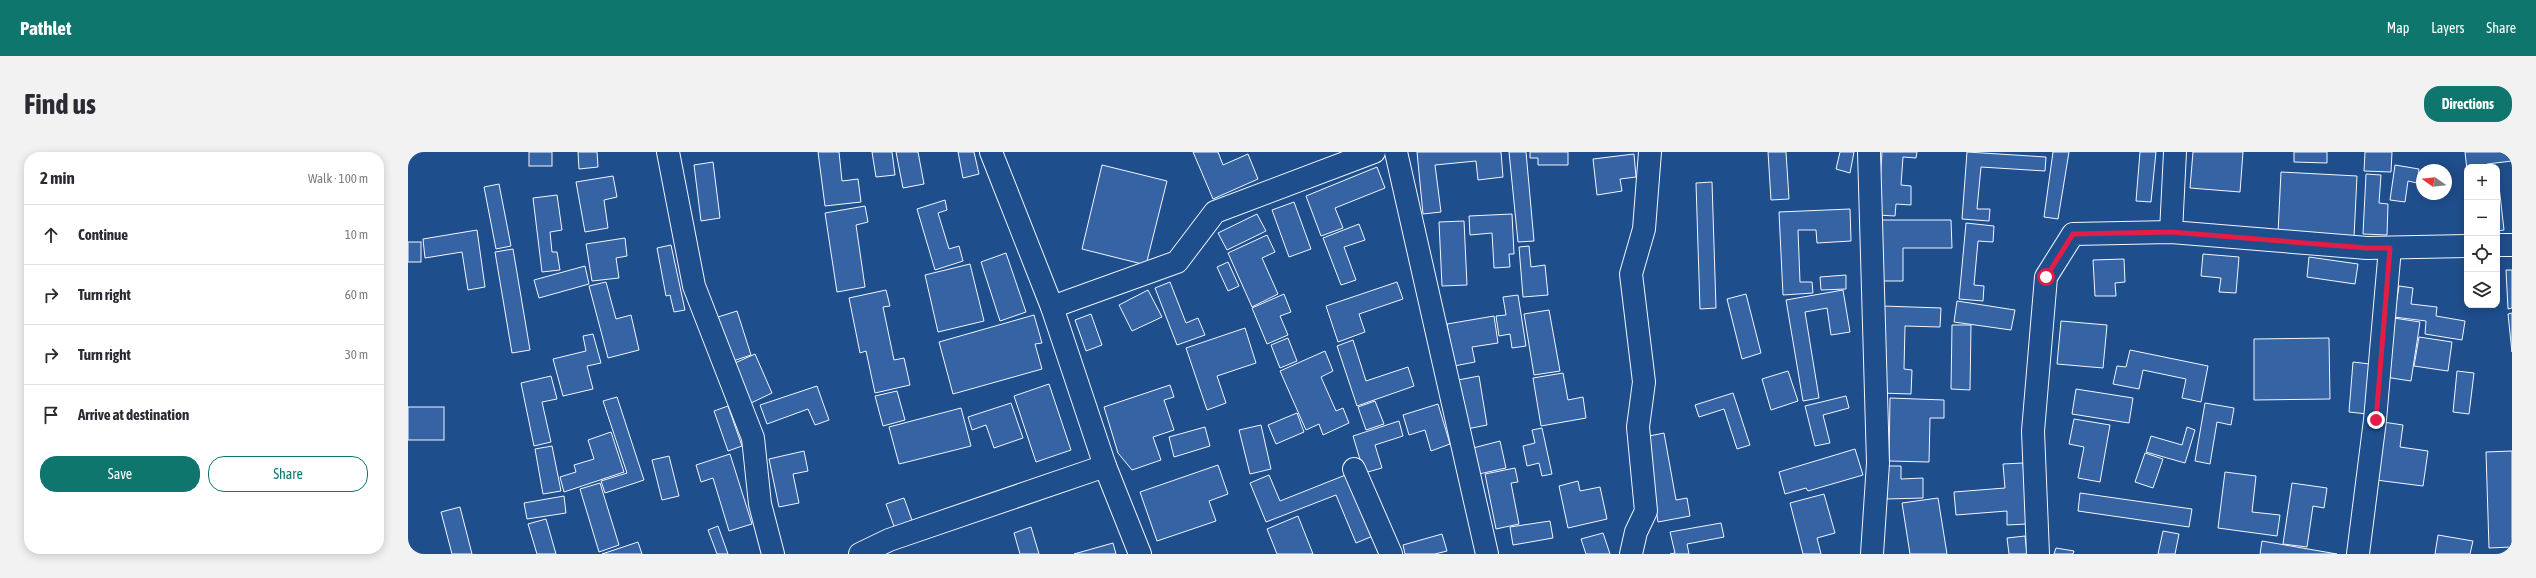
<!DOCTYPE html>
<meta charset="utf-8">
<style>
:root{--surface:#fff;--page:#f2f2f3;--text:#2b2b33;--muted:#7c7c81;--line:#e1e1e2;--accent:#0f766e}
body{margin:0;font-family:"Asap Condensed",sans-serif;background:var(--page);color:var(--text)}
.controls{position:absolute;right:12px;top:12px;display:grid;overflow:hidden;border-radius:8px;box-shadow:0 2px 10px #0003}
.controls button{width:36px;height:36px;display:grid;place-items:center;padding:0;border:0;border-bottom:1px solid var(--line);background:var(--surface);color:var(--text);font:20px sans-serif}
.compass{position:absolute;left:2008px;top:12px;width:36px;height:36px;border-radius:50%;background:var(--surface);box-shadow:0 2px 10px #0003;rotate:284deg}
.stop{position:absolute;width:12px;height:12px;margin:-9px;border:3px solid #e11d48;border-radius:50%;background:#fff}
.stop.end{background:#e11d48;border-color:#fff;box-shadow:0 1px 4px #0008}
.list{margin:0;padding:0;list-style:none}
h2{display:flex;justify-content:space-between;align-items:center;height:52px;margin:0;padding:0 16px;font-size:17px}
h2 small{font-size:13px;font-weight:400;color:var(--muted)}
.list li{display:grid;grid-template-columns:26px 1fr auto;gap:12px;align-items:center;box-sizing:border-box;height:60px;padding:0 16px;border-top:1px solid var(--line)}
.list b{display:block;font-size:15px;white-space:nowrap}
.list em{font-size:13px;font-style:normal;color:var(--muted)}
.actions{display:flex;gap:8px;padding:12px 16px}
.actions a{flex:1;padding:9px 0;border:1px solid var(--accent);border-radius:16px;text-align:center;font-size:14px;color:var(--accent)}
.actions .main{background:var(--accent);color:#fff}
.icon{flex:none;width:22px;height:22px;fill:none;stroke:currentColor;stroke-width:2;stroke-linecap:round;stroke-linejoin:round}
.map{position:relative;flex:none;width:2104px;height:402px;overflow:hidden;border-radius:16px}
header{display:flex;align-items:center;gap:24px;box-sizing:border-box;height:56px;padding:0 20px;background:var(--accent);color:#fff}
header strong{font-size:19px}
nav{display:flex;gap:22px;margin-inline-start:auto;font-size:14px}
.intro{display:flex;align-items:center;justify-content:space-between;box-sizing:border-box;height:96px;padding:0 24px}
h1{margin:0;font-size:28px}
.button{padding:10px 18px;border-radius:16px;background:var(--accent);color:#fff;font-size:14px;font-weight:700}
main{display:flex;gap:24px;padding:0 24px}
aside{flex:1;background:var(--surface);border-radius:16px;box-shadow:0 2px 10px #0003}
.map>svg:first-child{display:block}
</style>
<header>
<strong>Pathlet</strong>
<nav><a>Map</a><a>Layers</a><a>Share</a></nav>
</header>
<div class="intro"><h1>Find us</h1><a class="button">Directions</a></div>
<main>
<aside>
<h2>2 min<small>Walk · 100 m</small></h2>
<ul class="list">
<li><svg class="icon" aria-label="ahead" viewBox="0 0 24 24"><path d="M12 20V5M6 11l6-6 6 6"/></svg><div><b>Continue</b></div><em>10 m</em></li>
<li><svg class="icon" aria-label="right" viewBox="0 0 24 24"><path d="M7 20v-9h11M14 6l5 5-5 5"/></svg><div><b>Turn right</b></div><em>60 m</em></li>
<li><svg class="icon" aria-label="right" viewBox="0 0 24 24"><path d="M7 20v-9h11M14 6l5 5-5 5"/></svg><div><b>Turn right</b></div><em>30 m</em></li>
<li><svg class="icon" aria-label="arrive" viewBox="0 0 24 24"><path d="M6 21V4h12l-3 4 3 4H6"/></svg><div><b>Arrive at destination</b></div></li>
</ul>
<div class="actions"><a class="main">Save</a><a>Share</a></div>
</aside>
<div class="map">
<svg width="2104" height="402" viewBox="0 0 2104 402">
<rect width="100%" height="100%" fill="#1f4e8c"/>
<g fill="#3563a3" stroke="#f2f6ff">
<rect x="121" y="0" width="23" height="14"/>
<polygon points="170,0 189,0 190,15 171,17"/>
<polygon points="410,0 431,0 434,29 450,27 453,50 417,54"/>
<polygon points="464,0 484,0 487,23 468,25"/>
<polygon points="488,0 510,0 516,32 495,36"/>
<polygon points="550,0 566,0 571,22 555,26"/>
<polygon points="785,0 810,0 815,13 840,2 850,27 805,47"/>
<polygon points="1009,0 1093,0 1095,25 1070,28 1068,9 1027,13 1033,60 1015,62"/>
<polygon points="1101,0 1118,0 1126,89 1110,90"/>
<polygon points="1122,0 1160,0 1160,13 1130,13 1130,6 1122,6"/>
<polygon points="1360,0 1378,0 1381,47 1363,48"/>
<polygon points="1432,0 1446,0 1442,21 1428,17"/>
<polygon points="1474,0 1509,0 1508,6 1495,5 1493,33 1503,34 1503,53 1488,52 1487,64 1470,63"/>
<polygon points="1559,0 1638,5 1637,19 1573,15 1569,57 1582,57 1581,69 1554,67"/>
<polygon points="1645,0 1661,0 1650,67 1636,65"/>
<polygon points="1732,0 1748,0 1743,50 1728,49"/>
<polygon points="1785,0 1835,0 1832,40 1782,36"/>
<polygon points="1886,0 1919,0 1919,11 1886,10"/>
<polygon points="1957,0 1984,0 1983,20 1956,19"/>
<polygon points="2057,0 2104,0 2104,9 2079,12 2080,15 2059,15 2059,18"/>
<polygon points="1226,2 1228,25 1212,27 1214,39 1189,43 1185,7"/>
<polygon points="305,10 312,66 293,69 286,13"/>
<polygon points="694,13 759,29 738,113 674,97"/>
<polygon points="1987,13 2011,17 2009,31 2000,29 1997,50 1982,48"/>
<polygon points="969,15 977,36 927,56 935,76 913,84 898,44"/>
<polygon points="1873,20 1949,24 1946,85 1870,81"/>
<polygon points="1958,22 1973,23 1971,51 1980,52 1979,83 1955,82"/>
<polygon points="205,24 209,45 196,48 200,76 177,80 168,30"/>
<polygon points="1304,30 1308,156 1292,157 1288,31"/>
<polygon points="91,32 103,94 88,97 76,35"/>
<polygon points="2089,34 2091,34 2096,78 2089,79"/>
<polygon points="149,43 154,78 142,80 144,100 149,100 152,118 134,120 125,46"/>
<polygon points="537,48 539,58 530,61 541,97 551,94 555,109 527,118 509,57"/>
<polygon points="886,50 903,97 881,105 864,58"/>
<polygon points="457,54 460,70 448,73 457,135 429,140 417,61"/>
<polygon points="1442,57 1443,89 1409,91 1408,78 1390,78 1392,130 1404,130 1405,141 1375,143 1371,60"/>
<polygon points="849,62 858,79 819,98 810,81"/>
<polygon points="1104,62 1106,102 1101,102 1102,115 1086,116 1084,81 1062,83 1061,64"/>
<polygon points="1473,68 1543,68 1544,96 1495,96 1495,129 1473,129"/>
<polygon points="1056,69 1059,133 1034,134 1031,70"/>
<polygon points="1558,71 1586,74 1585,90 1570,89 1566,133 1576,134 1575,149 1551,147"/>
<polygon points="951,72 957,88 936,95 948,128 933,133 915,86"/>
<polygon points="69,78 77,135 60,138 54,100 17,106 15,87"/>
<polygon points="859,83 867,100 854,106 870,142 844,155 820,101"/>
<polygon points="217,86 219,104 208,106 211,126 184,129 178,92"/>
<rect x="0" y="90" width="13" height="20"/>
<polygon points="263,93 277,158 266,160 262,143 258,144 249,96"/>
<polygon points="1121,94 1123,115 1137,113 1140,143 1115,145 1111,95"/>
<polygon points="105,97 122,198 104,201 87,100"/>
<polygon points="598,101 618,160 592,169 573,110"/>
<polygon points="1795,102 1831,105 1828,141 1811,140 1813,126 1793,124"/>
<polygon points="1901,105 1950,112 1947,132 1899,125"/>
<polygon points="1716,107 1717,130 1707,131 1708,144 1687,144 1685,108"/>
<polygon points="820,110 831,134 820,139 809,115"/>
<polygon points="562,112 576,169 530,180 517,123"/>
<polygon points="177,114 181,132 131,146 126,128"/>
<polygon points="2098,118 2104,118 2104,156 2100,157"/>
<polygon points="1438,123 1438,137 1413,138 1412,125"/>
<polygon points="198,130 208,167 223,163 231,198 200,206 181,134"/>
<polygon points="762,130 778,171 790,166 797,183 769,193 747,136"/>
<polygon points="989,130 995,147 951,162 957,180 930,190 918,154"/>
<polygon points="1991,134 2005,136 2003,152 2029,155 2028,164 2057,169 2054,188 2017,182 2018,169 1986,165"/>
<polygon points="478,138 482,154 475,155 486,208 496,206 502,233 467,241 458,199 452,201 441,146"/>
<polygon points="740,138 754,165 724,179 711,153"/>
<polygon points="1435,138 1442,180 1423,183 1419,156 1397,160 1411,246 1395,249 1378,148"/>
<polygon points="876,142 883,160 872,164 880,183 859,192 844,156"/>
<polygon points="1338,142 1353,201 1334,207 1319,147"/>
<polygon points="1110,143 1118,194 1104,196 1102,182 1091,184 1088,164 1098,163 1095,145"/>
<polygon points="1549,149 1607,158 1603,178 1546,170"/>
<polygon points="1475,154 1533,156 1532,175 1497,174 1496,217 1504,218 1503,242 1472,241"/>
<polygon points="1141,158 1152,219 1126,223 1116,162"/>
<polygon points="329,159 343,203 325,209 310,165"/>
<polygon points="2104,161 2104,200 2100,162"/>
<polygon points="683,162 694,193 678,199 667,168"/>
<polygon points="626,163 634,191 627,192 634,217 545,242 531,190"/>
<polygon points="1086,164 1090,191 1064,195 1067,210 1046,214 1039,172"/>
<polygon points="1986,166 2012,170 2003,229 1977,225"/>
<polygon points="1653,169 1699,173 1695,216 1649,212"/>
<polygon points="1544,173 1563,173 1562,238 1543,237"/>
<polygon points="837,176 848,211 809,224 818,251 799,258 778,196"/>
<polygon points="185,182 193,211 179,214 185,237 155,244 145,207 178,199 175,184"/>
<polygon points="2011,185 2044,190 2040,219 2006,214"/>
<polygon points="880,186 889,209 872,216 863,193"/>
<polygon points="1921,186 1922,247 1846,248 1846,187"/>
<polygon points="945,188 958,229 1000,215 1006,234 949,254 929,194"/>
<polygon points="1722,198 1800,214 1793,250 1774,246 1778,227 1735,218 1731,237 1705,232 1709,214 1718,215"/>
<polygon points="917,199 925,219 913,225 928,259 935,256 941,271 915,283 911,272 898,278 872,219"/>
<polygon points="347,202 364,241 343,251 327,211"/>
<polygon points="1945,210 1962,212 1959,262 1941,260"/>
<polygon points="1380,219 1390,249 1363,258 1354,227"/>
<polygon points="2049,219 2066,221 2061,262 2045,260"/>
<polygon points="1155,221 1160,248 1175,245 1178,266 1133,274 1125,226"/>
<polygon points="143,224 149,247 134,250 143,290 126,294 113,231"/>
<polygon points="1071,224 1079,273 1059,277 1050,228"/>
<polygon points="641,232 663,298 628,310 606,244"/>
<polygon points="762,233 766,245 756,248 766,278 745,285 753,308 724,318 710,301 696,255"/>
<polygon points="409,234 421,268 407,273 400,257 359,272 352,253"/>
<polygon points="1668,237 1725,246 1721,271 1664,262"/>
<polygon points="489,239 497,268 475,274 467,244"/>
<polygon points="1325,241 1342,293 1329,297 1316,257 1291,265 1287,253"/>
<polygon points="1438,244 1441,256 1415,263 1422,291 1407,294 1397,254"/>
<polygon points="209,245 236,328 197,341 193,329 219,321 195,249"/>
<polygon points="1482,246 1536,248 1536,266 1522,266 1521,310 1481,309"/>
<polygon points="967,249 976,272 958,278 950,255"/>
<polygon points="603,251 615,286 586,296 578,273 564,278 560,265"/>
<polygon points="1797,251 1826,256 1823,273 1809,270 1802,312 1787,309"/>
<polygon points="1030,252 1042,292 1023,299 1017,278 1001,283 995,263"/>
<polygon points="320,254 334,294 320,299 306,259"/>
<rect x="0" y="255" width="36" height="33"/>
<polygon points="553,256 563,294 491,312 481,275"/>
<polygon points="889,261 896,280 868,292 860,273"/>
<polygon points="1666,267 1702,273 1692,330 1670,326 1676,295 1661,292"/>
<polygon points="991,269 995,284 967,293 974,316 956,321 945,284"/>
<polygon points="1975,270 1995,273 1992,295 2020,299 2015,334 1968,328"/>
<polygon points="853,273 863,317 842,322 831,278"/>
<polygon points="797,275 802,294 766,305 761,285"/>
<polygon points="1779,275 1787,278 1777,311 1738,300 1743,284 1774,293"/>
<polygon points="1134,276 1144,322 1134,324 1131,311 1119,314 1115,294 1127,291 1124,278"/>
<polygon points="203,280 216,320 156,340 152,325 168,320 166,313 186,307 180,288"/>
<polygon points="1256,281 1268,348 1279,346 1282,364 1250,370 1236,285"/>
<polygon points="1092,289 1098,316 1071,322 1065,296"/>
<polygon points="144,294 153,339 135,342 127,297"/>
<polygon points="1447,297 1455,323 1400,339 1398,336 1377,342 1371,320"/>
<polygon points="396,299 400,319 385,322 391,351 371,355 361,307"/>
<polygon points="2104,299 2104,395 2081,396 2078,300"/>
<polygon points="1737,301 1755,307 1745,336 1727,330"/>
<polygon points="322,302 344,372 321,379 305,326 293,330 288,313"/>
<polygon points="261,304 271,344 254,348 244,308"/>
<polygon points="1615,311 1619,372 1599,373 1599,359 1548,363 1546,340 1597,336 1595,312"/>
<polygon points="810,313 820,342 801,349 808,369 749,389 732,340"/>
<polygon points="1478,314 1493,314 1493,327 1515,326 1515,346 1479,347"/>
<polygon points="1107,316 1110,330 1103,331 1111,372 1088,377 1077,322"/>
<polygon points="1817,320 1848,324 1844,360 1872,363 1869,384 1810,376"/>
<polygon points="940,322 965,384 948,391 928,343 858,370 842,331 861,323 872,349"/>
<polygon points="1170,329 1172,339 1192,335 1199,367 1160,376 1151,334"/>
<polygon points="192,331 211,393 191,400 172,337"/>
<polygon points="1884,331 1919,336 1916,356 1905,354 1899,395 1875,392"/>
<polygon points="1672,341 1784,357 1781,375 1670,359"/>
<polygon points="1416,342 1427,381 1409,386 1413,402 1395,402 1382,351"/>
<polygon points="156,344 158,361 119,367 116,351"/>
<polygon points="496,346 505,371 487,377 478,352"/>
<polygon points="1530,346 1539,402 1502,402 1494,351"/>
<polygon points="52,355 64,402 44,402 33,360"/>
<polygon points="890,364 905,402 869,402 859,377"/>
<polygon points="138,367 148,402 129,402 120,372"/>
<polygon points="1142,369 1145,386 1105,393 1102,375"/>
<polygon points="1313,371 1316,385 1279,392 1281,402 1262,402 1267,401 1262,380"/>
<polygon points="310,374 320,402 309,402 300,378"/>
<polygon points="623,375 631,402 612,402 606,381"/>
<polygon points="1755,379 1771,382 1767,402 1750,402"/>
<polygon points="1195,381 1202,402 1178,402 1173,387"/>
<polygon points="1034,382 1039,399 1027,402 997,402 995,393"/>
<polygon points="2030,383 2065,389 2062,402 2027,402"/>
<polygon points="1617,384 1619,402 1601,402 1599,386"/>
<polygon points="1854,389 1929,402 1852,402"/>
<polygon points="230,390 234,402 194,402"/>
<polygon points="705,391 708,402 666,402"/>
<polygon points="1648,396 1666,399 1665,402 1646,402"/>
</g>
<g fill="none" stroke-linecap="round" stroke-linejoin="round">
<defs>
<g id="street">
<polyline points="260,0 286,134 345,286 352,352 365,402"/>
<polyline points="583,0 644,155 697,314 732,402"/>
<polyline points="988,0 1079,402"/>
<polyline points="1461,0 1470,311 1464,402"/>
<polyline points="1763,80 1767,0"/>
<polyline points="2089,93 2104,93"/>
<polyline points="644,155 769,110 807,60 966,0"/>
<polyline points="946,317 983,402"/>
<polyline points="452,402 481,388 697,314"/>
<polyline points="1223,402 1228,380 1238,359 1230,275 1236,230 1223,122 1236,77 1242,0"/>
<polyline points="1630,402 1625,279 1638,125 1665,82 1763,80 1959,96 2059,94"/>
<polyline points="1950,402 1967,268 1982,96"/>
</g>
</defs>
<use href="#street" stroke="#f2f6ff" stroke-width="24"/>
<use href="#street" stroke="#1f4e8c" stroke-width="22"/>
</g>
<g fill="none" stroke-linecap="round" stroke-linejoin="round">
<polyline stroke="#e11d48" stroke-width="5" points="1638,125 1665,82 1763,80 1959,96 1982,96 1968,268"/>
</g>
</svg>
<div class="controls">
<button>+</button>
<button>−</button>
<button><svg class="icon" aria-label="locate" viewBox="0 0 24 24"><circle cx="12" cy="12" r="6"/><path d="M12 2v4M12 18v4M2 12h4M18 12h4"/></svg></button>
<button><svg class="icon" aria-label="layers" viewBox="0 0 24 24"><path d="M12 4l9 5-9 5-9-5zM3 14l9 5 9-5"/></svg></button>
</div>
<svg class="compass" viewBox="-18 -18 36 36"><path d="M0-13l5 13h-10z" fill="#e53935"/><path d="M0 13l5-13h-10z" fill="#7c7c81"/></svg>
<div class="stop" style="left:1638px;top:125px"></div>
<div class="stop end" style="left:1968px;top:268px"></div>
</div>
</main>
